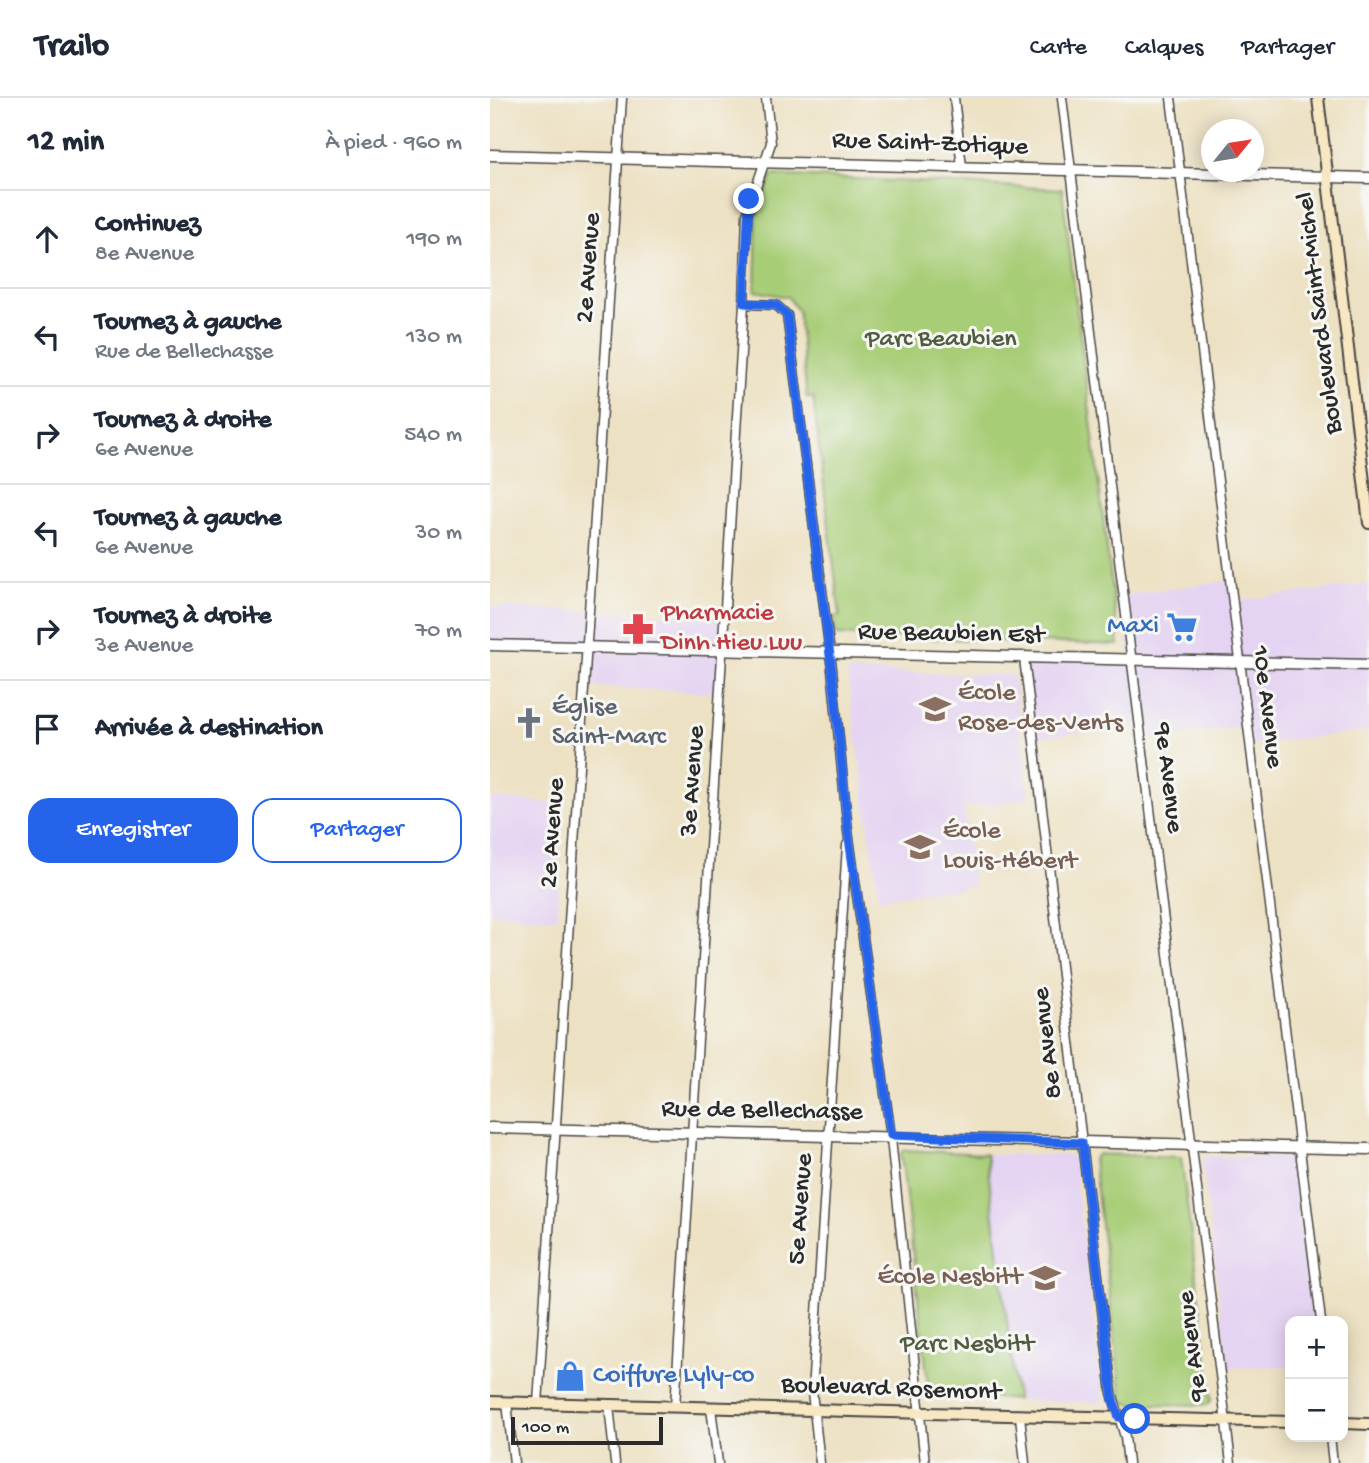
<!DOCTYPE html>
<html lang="fr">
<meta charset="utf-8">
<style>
:root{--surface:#fff;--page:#f2f2f3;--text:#1f2937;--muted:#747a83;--line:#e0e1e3;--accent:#2563eb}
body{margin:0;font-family:"Gochi Hand",sans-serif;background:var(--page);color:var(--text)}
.controls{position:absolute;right:21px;bottom:21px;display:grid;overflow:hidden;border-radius:14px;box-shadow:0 4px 18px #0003}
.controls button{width:63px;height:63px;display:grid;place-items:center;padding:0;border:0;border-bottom:2px solid var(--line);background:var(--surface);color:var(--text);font:35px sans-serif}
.compass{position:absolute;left:711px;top:21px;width:63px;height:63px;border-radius:50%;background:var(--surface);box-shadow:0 4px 18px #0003;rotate:60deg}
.scale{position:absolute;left:21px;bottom:18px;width:152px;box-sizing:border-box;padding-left:7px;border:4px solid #2b2b2b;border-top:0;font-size:19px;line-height:24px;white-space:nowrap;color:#2b2b2b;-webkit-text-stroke:5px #f6f6f2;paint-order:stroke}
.stop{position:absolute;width:21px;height:21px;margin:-16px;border:5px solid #2563eb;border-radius:50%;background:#fff}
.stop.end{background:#2563eb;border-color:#fff;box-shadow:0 2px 7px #0008}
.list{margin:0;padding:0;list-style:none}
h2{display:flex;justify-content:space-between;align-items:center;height:91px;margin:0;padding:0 28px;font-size:30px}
h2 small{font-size:23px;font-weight:400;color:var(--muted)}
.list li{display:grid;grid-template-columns:46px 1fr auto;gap:21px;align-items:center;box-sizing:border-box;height:98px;padding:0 28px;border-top:2px solid var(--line)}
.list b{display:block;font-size:26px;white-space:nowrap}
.list p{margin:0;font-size:23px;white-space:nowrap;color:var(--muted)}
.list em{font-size:23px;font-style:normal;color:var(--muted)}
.actions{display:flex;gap:14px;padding:21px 28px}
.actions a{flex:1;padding:16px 0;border:2px solid var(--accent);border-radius:21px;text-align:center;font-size:24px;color:var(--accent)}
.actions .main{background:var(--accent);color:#fff}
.icon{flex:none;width:38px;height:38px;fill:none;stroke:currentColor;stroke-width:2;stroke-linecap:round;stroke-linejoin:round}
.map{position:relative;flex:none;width:879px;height:1365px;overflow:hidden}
header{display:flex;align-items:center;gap:42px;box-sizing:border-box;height:98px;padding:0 35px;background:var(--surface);border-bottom:2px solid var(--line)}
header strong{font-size:33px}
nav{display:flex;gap:38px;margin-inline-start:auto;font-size:24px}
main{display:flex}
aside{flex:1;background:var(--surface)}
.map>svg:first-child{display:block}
</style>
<header>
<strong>Trailo</strong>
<nav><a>Carte</a><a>Calques</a><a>Partager</a></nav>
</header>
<main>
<aside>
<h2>12 min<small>À pied · 960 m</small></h2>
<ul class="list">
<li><svg class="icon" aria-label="ahead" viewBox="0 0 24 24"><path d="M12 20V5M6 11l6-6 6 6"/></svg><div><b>Continuez</b><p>8e Avenue</p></div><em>190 m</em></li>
<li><svg class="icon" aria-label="left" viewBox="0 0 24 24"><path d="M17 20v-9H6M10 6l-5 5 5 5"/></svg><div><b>Tournez à gauche</b><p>Rue de Bellechasse</p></div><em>130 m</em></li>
<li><svg class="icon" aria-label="right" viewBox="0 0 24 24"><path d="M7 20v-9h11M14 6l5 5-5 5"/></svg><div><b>Tournez à droite</b><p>6e Avenue</p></div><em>540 m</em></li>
<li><svg class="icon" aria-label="left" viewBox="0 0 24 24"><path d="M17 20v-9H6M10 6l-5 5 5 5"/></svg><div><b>Tournez à gauche</b><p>6e Avenue</p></div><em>30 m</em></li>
<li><svg class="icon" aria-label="right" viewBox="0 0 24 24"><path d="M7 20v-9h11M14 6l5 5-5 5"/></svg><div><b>Tournez à droite</b><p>3e Avenue</p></div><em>70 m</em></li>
<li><svg class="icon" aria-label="arrive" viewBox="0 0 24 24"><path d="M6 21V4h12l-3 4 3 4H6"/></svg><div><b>Arrivée à destination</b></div></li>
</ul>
<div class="actions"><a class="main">Enregistrer</a><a>Partager</a></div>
</aside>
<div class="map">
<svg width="879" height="1365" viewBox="0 0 879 1365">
<rect width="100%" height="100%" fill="#f6f6f2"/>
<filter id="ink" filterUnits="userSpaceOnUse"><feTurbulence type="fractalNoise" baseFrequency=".0143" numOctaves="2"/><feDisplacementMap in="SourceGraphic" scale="14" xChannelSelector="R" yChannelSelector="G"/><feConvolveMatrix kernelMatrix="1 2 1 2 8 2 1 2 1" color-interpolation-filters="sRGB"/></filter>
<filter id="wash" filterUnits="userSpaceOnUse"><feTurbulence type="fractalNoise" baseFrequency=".00686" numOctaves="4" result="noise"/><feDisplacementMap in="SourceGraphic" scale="28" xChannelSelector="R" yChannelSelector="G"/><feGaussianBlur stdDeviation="1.57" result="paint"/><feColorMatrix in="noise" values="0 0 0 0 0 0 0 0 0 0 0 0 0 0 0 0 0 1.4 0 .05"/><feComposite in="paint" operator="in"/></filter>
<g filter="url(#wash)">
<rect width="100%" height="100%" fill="#ede1c3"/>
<g fill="#e4d3f2">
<polygon points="739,483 742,503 879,486 879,633 760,646 757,628 651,642 649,627 544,640 534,560 640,561 632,497"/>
<polygon points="0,509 232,520 229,595 95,588 97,549 0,547"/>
<polygon points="357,573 524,577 539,701 474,710 484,788 389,800"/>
<polygon points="0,700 72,706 67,820 0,815"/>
<polygon points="496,1056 583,1057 613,1302 610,1305 527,1302"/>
<polygon points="717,1058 799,1060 802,1064 822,1223 800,1223 800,1268 738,1270 712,1063"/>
</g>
<g fill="#a8cd77" stroke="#6a7c51" stroke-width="2">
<polygon points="282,77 572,91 629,547 346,537 343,519 350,518 323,299 317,300 308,213 298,199 265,193 267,119"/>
<polygon points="414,1052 496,1056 527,1302 439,1293 411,1056"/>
<polygon points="608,1056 691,1059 722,1302 717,1307 639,1306 632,1301 603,1061"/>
</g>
</g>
<g filter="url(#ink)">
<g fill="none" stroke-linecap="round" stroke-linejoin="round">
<defs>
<g id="minor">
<polyline points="464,0 472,69"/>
<polyline points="572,0 741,1365"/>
<polyline points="681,0 831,1223"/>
<polyline points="254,206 286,207 297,217 342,571 358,733 400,1031 435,1365"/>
<polyline points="534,560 622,1295 635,1339 638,1365"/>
<polyline points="17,1305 24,1365"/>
<polyline points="48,1306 132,0"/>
<polyline points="119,1307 125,1365"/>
<polyline points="185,1309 254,206 257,116 281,45 276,0"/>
<polyline points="221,1310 228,1365"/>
<polyline points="530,1318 535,1365"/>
<polyline points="840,1339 843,1365"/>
<polyline points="330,1365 322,1294 357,747"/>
</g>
<g id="tertiary">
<polyline points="0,57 879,80"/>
<polyline points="0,547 879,567"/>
<polyline points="0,1030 879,1051"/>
</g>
<g id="secondary">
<polyline points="828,0 879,425"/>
<polyline points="0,1304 800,1324"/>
<polyline points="853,1325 879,1326"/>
</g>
</defs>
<use href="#minor" stroke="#484642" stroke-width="11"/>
<use href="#tertiary" stroke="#484642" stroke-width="13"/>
<use href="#secondary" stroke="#484642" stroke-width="14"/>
<use href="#minor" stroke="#fff" stroke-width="8"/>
<use href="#tertiary" stroke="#fff" stroke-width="10"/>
<use href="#secondary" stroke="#f8e7c3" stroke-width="10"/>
</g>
</g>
<g fill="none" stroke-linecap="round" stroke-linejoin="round" filter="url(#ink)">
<polyline stroke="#2563eb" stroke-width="9" points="259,101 254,205 286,207 297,217 345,597 358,733 401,1037 592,1045 623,1302 629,1319 645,1321"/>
</g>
<defs>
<symbol id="supermarket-bare" viewBox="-9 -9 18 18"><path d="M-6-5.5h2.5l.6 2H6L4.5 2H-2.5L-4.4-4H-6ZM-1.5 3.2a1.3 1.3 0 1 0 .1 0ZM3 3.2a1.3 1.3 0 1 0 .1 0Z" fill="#3f7fe0" stroke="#f6f6f2" stroke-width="2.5" paint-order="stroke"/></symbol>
<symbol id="pharmacy-bare" viewBox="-9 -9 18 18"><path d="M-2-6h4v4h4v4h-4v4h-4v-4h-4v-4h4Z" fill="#e0444e" stroke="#f6f6f2" stroke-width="2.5" paint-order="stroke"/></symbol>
<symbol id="school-bare" viewBox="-9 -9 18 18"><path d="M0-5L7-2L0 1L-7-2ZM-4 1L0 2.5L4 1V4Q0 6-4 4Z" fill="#8d6e63" stroke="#f6f6f2" stroke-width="2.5" paint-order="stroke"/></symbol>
<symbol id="church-bare" viewBox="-9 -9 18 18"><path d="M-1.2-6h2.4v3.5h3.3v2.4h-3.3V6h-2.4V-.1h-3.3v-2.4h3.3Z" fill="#6b7280" stroke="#f6f6f2" stroke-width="2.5" paint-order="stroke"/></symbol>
<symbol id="shop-bare" viewBox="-9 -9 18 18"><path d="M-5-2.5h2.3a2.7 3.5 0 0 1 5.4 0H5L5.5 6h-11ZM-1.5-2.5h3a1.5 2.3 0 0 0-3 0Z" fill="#3f7fe0" stroke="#f6f6f2" stroke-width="2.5" paint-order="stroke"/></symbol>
</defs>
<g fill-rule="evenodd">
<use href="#supermarket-bare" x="670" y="507" width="44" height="44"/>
<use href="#pharmacy-bare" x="126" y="509" width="44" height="44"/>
<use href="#school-bare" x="423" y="589" width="44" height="44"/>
<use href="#church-bare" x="17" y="603" width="44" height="44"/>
<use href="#school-bare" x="408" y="727" width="44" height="44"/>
<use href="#school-bare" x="533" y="1158" width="44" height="44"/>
<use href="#shop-bare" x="58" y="1256" width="44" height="44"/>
</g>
<g text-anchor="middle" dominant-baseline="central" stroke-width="6" stroke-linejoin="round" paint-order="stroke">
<g font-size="26" fill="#2b2b2b" stroke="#f6f6f2">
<text transform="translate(440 47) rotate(2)">Rue Saint-Zotique</text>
<text transform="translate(100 170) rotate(-86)">2e Avenue</text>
<text transform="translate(831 215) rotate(-97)">Boulevard Saint-Michel</text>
<text transform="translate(461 537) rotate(1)">Rue Beaubien Est</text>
<text transform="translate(776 609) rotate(83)">10e Avenue</text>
<text transform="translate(677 680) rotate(83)">9e Avenue</text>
<text transform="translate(204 683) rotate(-86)">3e Avenue</text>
<text transform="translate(64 735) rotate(-86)">2e Avenue</text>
<text transform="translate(559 945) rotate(-97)">8e Avenue</text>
<text transform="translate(272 1014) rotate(1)">Rue de Bellechasse</text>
<text transform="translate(312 1111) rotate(-86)">5e Avenue</text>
<text transform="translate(704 1248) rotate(-97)">9e Avenue</text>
<text transform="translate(401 1292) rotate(2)">Boulevard Rosemont</text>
</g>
<g font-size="26" fill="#505c42" stroke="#f6f6f2">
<text x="451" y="242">Parc Beaubien</text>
<text x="477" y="1247">Parc Nesbitt</text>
</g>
<g font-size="26" fill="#be3a42" stroke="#f6f6f2" text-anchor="start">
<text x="171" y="516">Pharmacie<tspan x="171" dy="30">Dinh Hieu Luu</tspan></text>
</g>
<g font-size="26" fill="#366cbe" stroke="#f6f6f2" text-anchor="end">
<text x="669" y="529">Maxi</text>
<text x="103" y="1278" text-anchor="start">Coiffure Lyly-co</text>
</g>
<g font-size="26" fill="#785e54" stroke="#f6f6f2" text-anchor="start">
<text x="468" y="596">École<tspan x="468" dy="30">Rose-des-Vents</tspan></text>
<text x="453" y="734">École<tspan x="453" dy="30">Louis-Hébert</tspan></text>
<text x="532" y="1180" text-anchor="end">École Nesbitt</text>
</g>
<g font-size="26" fill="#5b616d" stroke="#f6f6f2" text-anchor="start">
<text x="62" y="610">Église<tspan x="62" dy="30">Saint-Marc</tspan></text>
</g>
</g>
</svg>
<div class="controls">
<button>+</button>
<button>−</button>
</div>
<svg class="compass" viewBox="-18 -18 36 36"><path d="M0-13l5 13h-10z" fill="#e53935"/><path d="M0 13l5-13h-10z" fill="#747a83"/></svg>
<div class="scale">100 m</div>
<div class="stop" style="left:645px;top:1321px"></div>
<div class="stop end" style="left:259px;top:101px"></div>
</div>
</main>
